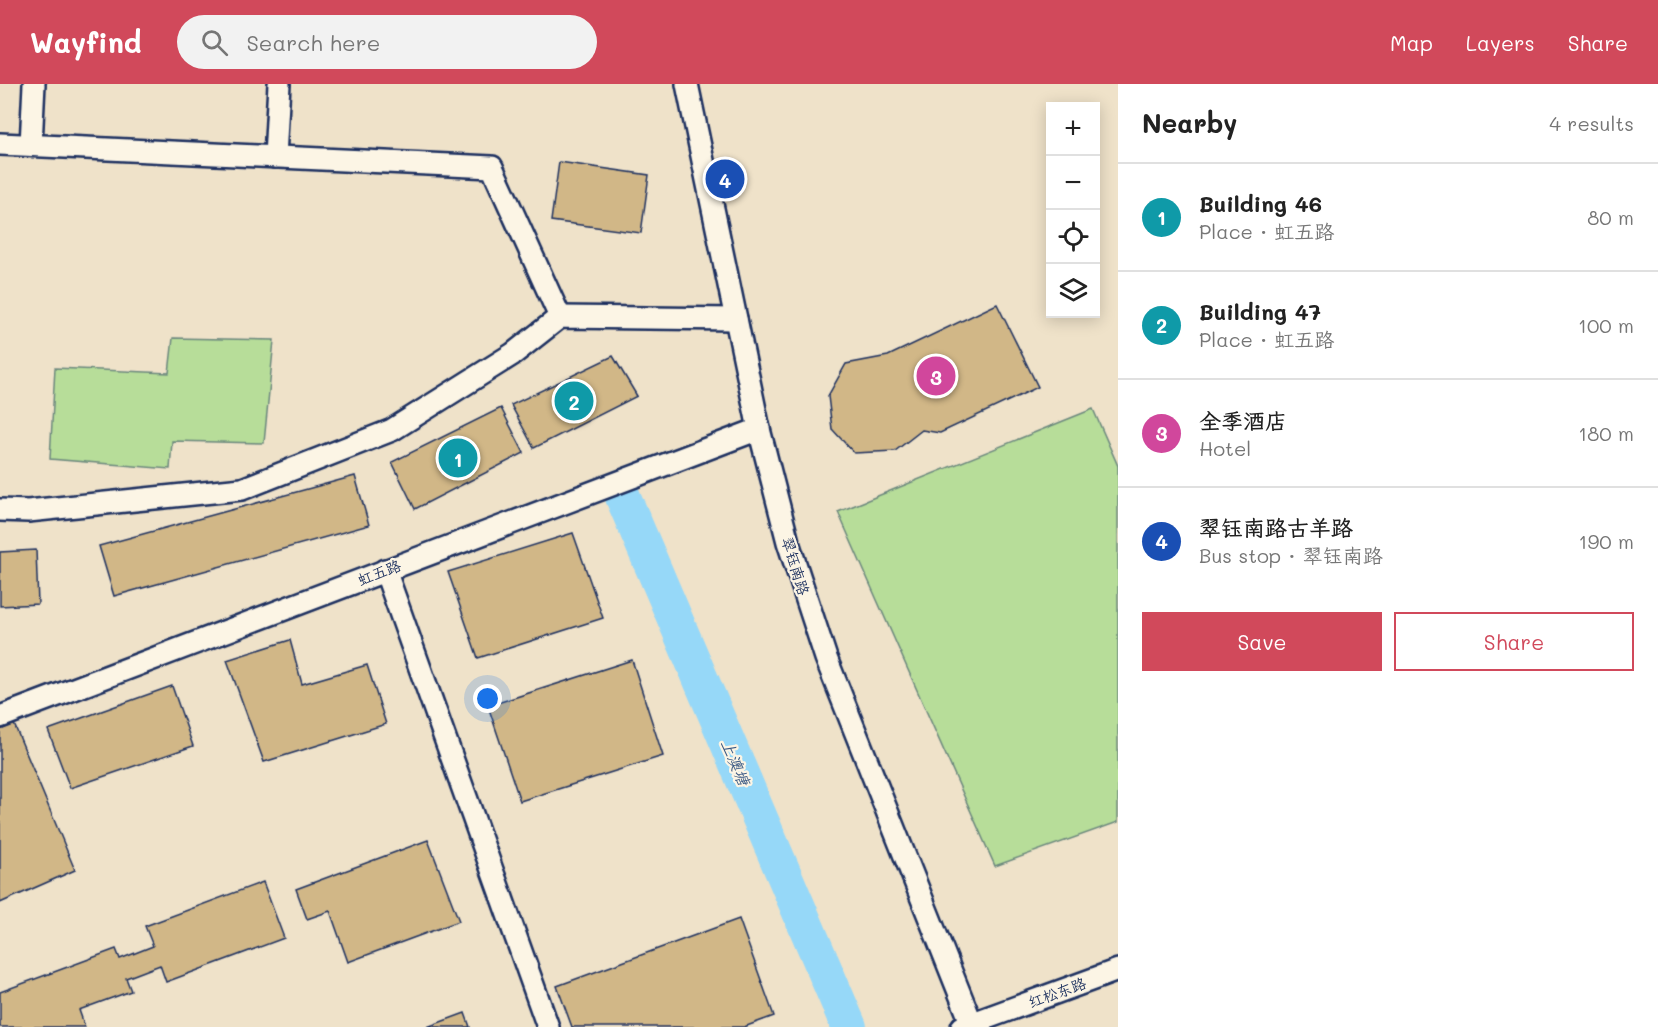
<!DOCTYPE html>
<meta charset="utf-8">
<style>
:root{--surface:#fff;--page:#f2f2f2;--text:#222;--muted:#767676;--line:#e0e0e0;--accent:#d1495b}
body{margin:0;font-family:Mali,"LXGW WenKai TC",sans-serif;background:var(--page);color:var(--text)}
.controls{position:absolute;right:18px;top:18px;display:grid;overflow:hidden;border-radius:0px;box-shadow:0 3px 15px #0003}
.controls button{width:54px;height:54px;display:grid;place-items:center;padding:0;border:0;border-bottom:2px solid var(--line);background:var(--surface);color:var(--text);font:30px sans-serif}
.you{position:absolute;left:488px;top:615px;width:21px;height:21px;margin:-15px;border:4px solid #fff;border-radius:50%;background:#1a73e8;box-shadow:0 0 0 9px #1a73e833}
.badge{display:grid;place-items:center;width:39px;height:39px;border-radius:50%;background:var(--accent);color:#fff;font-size:20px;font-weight:700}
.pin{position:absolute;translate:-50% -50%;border:3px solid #fff;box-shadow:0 2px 6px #0006}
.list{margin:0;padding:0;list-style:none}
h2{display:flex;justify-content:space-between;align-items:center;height:78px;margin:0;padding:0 24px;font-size:26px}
h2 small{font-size:20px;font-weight:400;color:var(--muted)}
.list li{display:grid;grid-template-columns:39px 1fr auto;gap:18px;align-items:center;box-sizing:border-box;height:108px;padding:0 24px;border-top:2px solid var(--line)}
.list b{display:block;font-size:22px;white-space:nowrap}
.list p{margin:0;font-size:20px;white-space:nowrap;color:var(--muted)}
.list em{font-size:20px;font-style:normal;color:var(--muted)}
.actions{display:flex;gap:12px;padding:18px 24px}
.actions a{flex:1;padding:14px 0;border:2px solid var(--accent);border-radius:0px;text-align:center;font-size:21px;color:var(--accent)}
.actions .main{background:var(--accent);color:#fff}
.icon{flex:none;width:33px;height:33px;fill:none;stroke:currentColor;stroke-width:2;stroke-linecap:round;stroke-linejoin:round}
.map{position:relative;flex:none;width:1118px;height:943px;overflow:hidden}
header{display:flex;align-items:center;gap:36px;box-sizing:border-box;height:84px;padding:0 30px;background:var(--accent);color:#fff}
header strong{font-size:28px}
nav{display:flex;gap:33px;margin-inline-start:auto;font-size:21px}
.search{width:420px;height:54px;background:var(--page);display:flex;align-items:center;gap:15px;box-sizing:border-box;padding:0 21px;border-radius:33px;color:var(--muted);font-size:22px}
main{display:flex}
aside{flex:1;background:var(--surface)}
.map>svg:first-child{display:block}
</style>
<header>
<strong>Wayfind</strong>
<div class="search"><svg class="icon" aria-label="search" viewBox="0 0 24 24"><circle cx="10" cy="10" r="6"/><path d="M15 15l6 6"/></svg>Search here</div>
<nav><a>Map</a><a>Layers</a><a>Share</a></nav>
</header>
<main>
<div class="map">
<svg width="1118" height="943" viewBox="0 0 1118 943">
<rect width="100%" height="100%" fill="#efe2c9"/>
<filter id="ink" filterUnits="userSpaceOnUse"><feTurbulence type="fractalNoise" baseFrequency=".0167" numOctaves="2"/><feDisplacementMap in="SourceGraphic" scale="12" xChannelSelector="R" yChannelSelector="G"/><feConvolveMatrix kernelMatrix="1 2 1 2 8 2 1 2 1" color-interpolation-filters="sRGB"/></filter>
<g filter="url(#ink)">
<g fill="#b7dd99" stroke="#69867c" stroke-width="1.5">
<polygon points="173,254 274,256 264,359 172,357 170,385 50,375 55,284 169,289"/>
<polygon points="1093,325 1118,382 1118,738 995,782 838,428"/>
</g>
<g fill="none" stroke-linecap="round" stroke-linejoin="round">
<polyline stroke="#96d8f8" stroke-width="36" points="623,413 849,943"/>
</g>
<g fill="#d1b787" stroke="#1b2f5e" stroke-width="1.5">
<polygon points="559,78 649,91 641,149 551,137"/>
<polygon points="997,220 1038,303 940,349 922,346 895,367 854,369 832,345 828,312 846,280 888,272"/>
<polygon points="613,272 637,312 534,364 511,321"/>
<polygon points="501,324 524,369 415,425 392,378"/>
<polygon points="355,392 369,441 114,512 99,462"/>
<polygon points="573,449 603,534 478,574 448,488"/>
<polygon points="36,466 38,520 0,522 0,468"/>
<polygon points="290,556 302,600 367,581 386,640 264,678 227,576"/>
<polygon points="632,576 663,672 520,717 488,622"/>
<polygon points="172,602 193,662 70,704 48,646"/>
<polygon points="14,640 75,786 0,819 0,646"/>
<polygon points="428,756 459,837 348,878 330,827 307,835 296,805"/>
<polygon points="263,798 284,854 166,898 160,881 126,894 131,907 79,926 85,943 0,943 0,908 116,865 120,875 153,862 145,842"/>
<polygon points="739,835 774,932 744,943 572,943 557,902"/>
<polygon points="465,929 470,943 427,943"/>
</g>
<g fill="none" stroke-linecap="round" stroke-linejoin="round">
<defs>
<g id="minor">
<polyline points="687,0 759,345 788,458 826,574 973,943"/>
<polyline points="0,60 492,83 560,233"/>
<polyline points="31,61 34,0"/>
<polyline points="275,73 279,0"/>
<polyline points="0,426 28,427 242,405 392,346 513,270 560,233 736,235"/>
<polyline points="385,486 548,943"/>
<polyline points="0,633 759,345"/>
<polyline points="962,943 1118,886"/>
</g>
</defs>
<use href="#minor" stroke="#1b2f5e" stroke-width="26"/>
<use href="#minor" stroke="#fcf5e5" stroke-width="21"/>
</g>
</g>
<g text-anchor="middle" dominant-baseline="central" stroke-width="4.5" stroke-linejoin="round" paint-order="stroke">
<g font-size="15" fill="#1b2f5e" stroke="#fcf5e5">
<text transform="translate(796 482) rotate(73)">翠钰南路</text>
<text transform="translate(379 488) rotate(-21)">虹五路</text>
<text transform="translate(1057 908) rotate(-20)">红松东路</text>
</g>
<g font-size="16" font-style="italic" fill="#3a5984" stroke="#fcf5e5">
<text transform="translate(736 678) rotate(67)">上澳塘</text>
</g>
</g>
</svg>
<div class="controls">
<button>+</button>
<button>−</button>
<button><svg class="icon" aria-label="locate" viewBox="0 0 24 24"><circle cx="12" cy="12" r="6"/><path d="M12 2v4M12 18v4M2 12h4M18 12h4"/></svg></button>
<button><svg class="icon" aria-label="layers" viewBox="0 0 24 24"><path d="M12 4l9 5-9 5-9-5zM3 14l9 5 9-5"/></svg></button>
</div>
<div class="you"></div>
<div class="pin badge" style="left:458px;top:374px;background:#0f9aa8">1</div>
<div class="pin badge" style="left:574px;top:317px;background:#0f9aa8">2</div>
<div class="pin badge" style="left:936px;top:292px;background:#d1479c">3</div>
<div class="pin badge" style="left:725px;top:95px;background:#1a4fb4">4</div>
</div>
<aside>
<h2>Nearby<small>4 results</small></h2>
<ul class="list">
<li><span class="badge" style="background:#0f9aa8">1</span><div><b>Building 46</b><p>Place · 虹五路</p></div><em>80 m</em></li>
<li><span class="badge" style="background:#0f9aa8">2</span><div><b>Building 47</b><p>Place · 虹五路</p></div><em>100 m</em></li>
<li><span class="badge" style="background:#d1479c">3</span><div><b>全季酒店</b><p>Hotel</p></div><em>180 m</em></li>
<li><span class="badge" style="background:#1a4fb4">4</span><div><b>翠钰南路古羊路</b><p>Bus stop · 翠钰南路</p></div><em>190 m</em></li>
</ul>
<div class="actions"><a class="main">Save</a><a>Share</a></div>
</aside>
</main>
